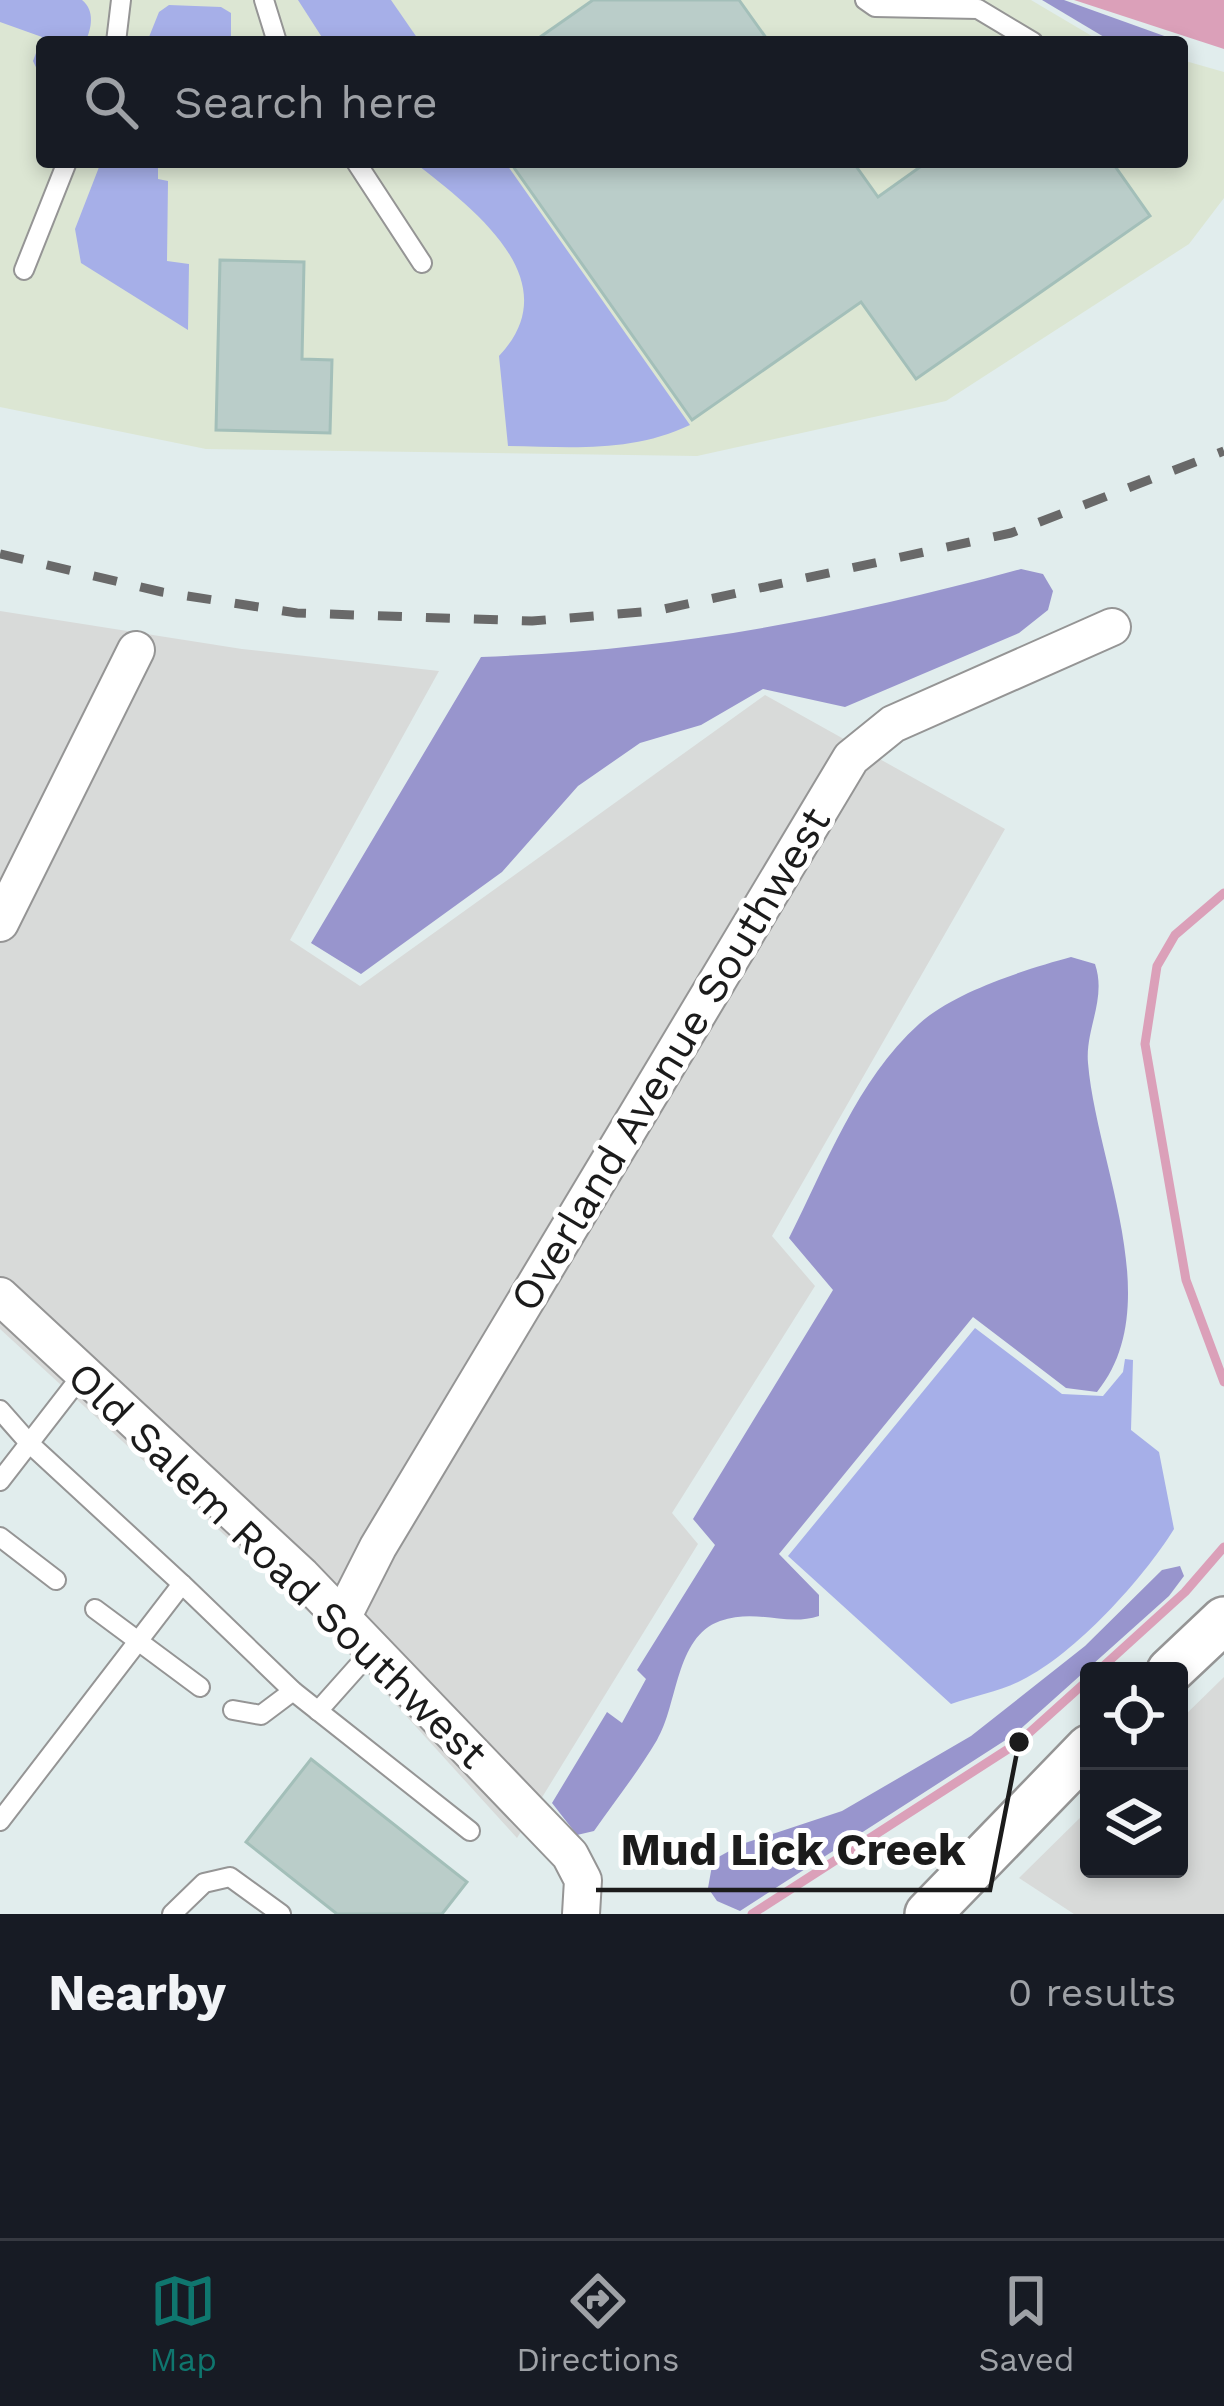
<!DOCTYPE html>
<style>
:root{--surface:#171b24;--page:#242831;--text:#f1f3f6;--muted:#9ea1a6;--line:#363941;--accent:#0f766e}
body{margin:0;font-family:"Work Sans",sans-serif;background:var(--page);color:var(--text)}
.controls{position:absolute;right:36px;bottom:36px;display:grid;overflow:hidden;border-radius:12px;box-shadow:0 6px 18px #0003}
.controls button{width:108px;height:108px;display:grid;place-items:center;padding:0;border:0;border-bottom:3px solid var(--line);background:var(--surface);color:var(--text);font:60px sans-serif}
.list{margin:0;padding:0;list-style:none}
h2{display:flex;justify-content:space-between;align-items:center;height:156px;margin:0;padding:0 48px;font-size:51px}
h2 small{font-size:39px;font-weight:400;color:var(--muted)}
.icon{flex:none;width:66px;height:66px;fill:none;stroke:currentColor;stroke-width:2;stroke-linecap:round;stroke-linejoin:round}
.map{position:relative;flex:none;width:1224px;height:1914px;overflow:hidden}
.search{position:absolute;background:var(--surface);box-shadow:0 6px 18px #0003;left:36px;right:36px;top:36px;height:132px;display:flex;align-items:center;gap:30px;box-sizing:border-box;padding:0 42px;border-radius:12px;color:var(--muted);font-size:45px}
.sheet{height:324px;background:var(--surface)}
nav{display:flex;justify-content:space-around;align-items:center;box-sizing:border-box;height:168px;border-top:3px solid var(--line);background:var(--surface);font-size:33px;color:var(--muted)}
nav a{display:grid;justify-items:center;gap:6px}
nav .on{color:var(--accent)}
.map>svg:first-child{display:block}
</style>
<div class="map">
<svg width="1224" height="1914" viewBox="0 0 1224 1914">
<rect width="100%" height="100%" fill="#e1eded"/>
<g fill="#d8dad9">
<polygon points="0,611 242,649 439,671 290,940 360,986 765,695 1005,829 772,1236 815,1286 672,1513 698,1544 517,1838 329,1631 0,1329"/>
<polygon points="1224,1677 1224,1914 1074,1914 1019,1878 1089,1809 1089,1869 1179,1869 1179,1721"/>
</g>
<polygon fill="#dce6d3" points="0,0 1031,0 1102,42 42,42 42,162 1182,162 1182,60 1224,72 1224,198 1189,244 946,401 697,456 206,449 0,407"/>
<g fill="#a6afe8">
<path d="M0,0h82c13,10 10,29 3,42h-43v38l-9,-19 9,-24 -42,-15z"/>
<polygon points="298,0 391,0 420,42 325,42"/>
<polygon points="169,5 221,7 231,13 231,42 147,42 159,12"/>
<polygon points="101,162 158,162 158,179 168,181 167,261 189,264 188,330 81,263 75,229"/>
<path d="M414,162h91l185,263c-59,28 -118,22 -182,21l-9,-90c72,-76 -28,-149 -85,-194z"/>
<path d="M975,1328l87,66 41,2 20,-24 2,-13 8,1 -2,70 28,22 15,77c-31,50 -99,125 -152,151 -21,11 -48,16 -71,24l-163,-148z"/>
</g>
<g fill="#9895cd">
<polygon points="1042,0 1064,0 1181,42 1104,37"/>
<path d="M1021,569l22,5 10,17 -5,19 -29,23 -174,74 -82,-18 -62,36 -61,18 -62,43 -76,86 -141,102 -50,-31 170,-286c195,-7 352,-37 540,-88z"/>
<path d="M1071,957l24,7c12,35 -10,65 -7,99 8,99 80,242 9,329l-31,-4 -93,-71 -194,237 40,41v21c-34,11 -61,-8 -99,5 -45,16 -42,84 -63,119 -19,32 -42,61 -63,91l-17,4 -25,-32 55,-91 15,11 24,-44 -9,-9 78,-125 -22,-26 140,-229 -44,-52c37,-73 68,-158 130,-214 34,-32 108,-55 152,-67z"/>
<polygon points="1180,1566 1184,1576 1169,1596 1015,1734 740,1911 717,1901 708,1888 713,1860 742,1844 842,1811 971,1736 1085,1646 1162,1570"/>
</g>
<polygon fill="#dba0b9" points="1074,0 1224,0 1224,49"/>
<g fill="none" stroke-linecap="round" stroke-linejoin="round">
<g stroke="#dba0b9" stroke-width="9">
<polyline points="1224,893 1175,935 1157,966 1145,1044 1186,1280 1224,1382"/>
<polyline points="1098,1671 1185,1592 1224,1547"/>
<polyline points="752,1914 1019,1742 1089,1679"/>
</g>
</g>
<g fill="#bacdc9" stroke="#a3bfb9" stroke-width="3">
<polygon points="593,0 739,0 769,42 533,42"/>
<polygon points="510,162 853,162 878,197 927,162 1112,162 1150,216 916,379 861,302 692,420"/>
<polygon points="220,260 304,262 302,359 332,360 330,433 216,430"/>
<polygon points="311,1759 467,1882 442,1914 337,1914 246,1842"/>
</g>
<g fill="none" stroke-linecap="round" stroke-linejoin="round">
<defs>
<g id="service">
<polyline points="264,0 277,42"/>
<polyline points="865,0 875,7 978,9 1033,42"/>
<polyline points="116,42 121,0"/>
<polyline points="356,162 422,263"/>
<polyline points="24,270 67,162"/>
<polyline points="0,1410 30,1444 182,1584 0,1821"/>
<polyline points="0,1481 82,1375"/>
<polyline points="0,1537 56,1580"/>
<polyline points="182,1584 293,1691 470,1831"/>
<polyline points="95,1609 200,1687"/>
<polyline points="233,1710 261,1715 293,1691"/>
<polyline points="318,1711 375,1647"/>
<polyline points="172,1914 204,1883 230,1877 281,1914"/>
</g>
<g id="minor">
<polyline points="0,923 136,650"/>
<polyline points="0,1296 302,1576 570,1855 583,1880 581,1914"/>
<polyline points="343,1616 378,1547 851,758 893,724 1112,627"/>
</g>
<g id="tertiary">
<polyline points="1170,1671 1224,1620"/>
<polyline points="928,1914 1089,1748"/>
</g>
</defs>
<use href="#service" stroke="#959595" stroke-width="22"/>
<use href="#minor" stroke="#959595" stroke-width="40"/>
<use href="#tertiary" stroke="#959595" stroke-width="50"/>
<use href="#service" stroke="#fff" stroke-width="18"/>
<use href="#minor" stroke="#fff" stroke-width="36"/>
<use href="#tertiary" stroke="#fff" stroke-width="45"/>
<polyline stroke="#696969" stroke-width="9" stroke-dasharray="24 24" stroke-linecap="butt" points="0,554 162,592 297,613 532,621 655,611 1011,533 1224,451"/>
</g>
<g text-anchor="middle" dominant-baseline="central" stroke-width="10" stroke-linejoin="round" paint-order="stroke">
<g font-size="42" fill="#1b1b1b" stroke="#fff">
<text transform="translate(670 1059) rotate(-59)">Overland Avenue Southwest</text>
<text transform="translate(278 1565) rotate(44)">Old Salem Road Southwest</text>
</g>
</g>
<path fill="none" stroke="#1b1b1b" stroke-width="4.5" d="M1019 1742L990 1890H596"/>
<circle fill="#1b1b1b" stroke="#fff" stroke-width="4.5" cx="1019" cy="1742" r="12"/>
<g font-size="45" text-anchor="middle" font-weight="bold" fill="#1b1b1b" stroke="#fff" stroke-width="10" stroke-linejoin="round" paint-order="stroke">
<text x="793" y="1865">Mud Lick Creek</text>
</g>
</svg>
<div class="controls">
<button><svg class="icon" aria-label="locate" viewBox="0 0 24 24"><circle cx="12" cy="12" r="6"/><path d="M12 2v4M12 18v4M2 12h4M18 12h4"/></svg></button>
<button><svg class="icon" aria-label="layers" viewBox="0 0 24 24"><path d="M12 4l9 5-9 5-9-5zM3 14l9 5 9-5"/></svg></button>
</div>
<div class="search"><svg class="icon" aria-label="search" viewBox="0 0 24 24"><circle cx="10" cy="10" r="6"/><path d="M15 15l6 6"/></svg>Search here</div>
</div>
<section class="sheet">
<h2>Nearby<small>0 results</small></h2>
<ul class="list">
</ul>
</section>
<nav>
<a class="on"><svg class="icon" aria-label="map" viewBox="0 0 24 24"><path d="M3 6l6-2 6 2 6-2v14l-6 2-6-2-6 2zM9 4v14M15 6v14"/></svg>Map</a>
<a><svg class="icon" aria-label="directions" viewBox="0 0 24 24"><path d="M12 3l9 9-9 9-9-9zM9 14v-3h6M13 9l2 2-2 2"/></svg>Directions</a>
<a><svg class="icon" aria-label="saved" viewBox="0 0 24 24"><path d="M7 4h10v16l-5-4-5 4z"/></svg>Saved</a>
</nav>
